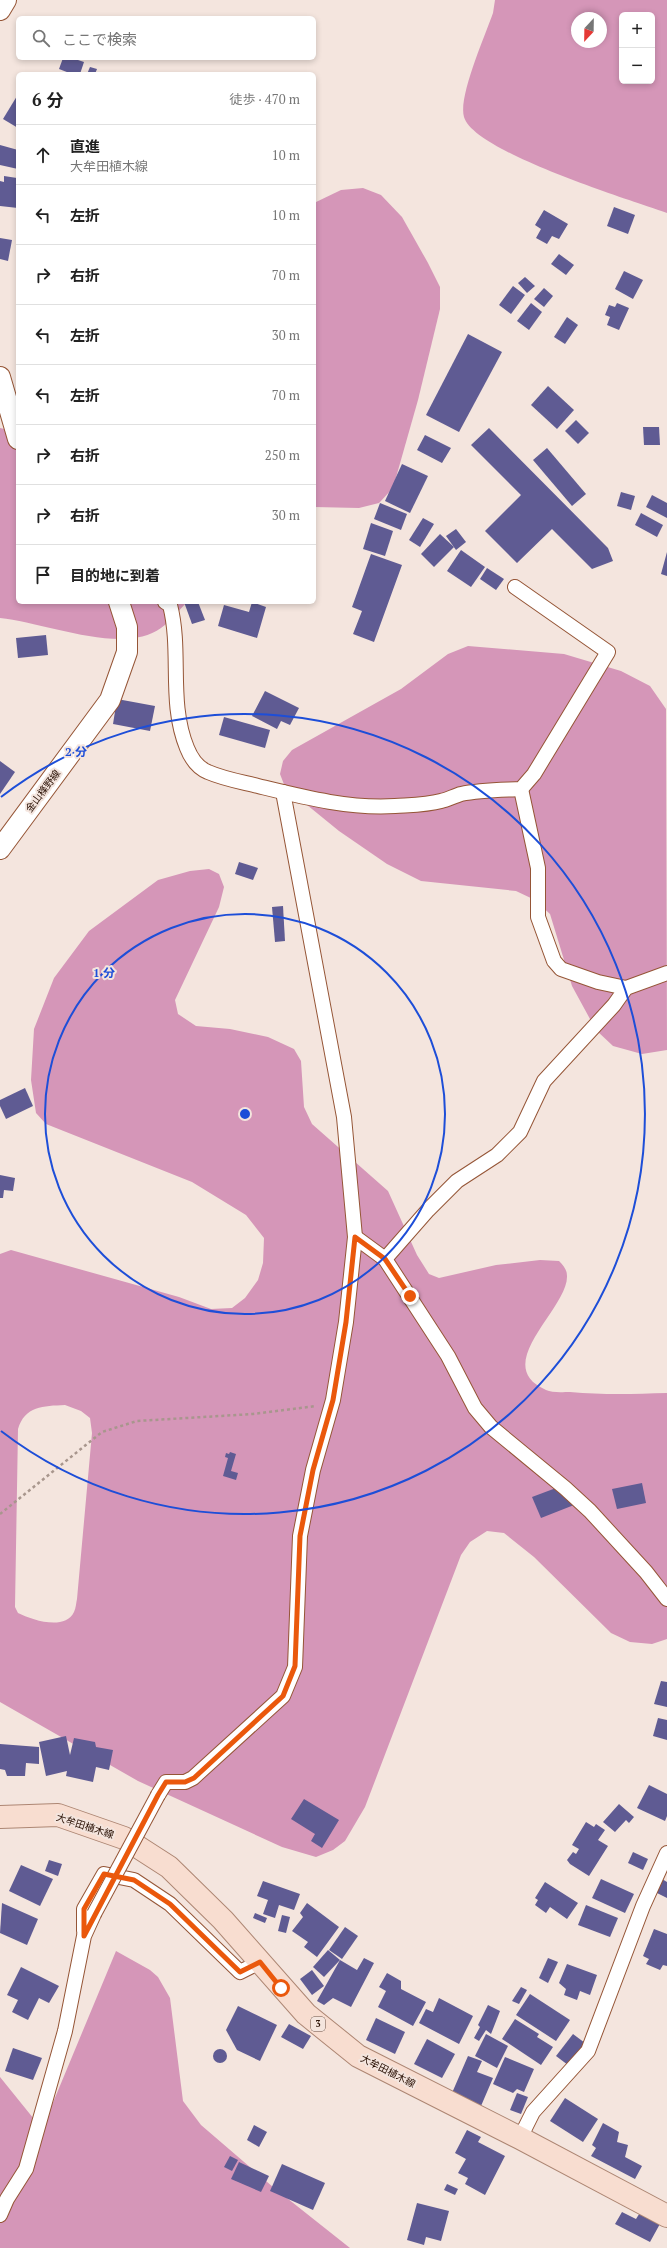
<!DOCTYPE html>
<html lang="ja">
<meta charset="utf-8">
<style>
:root{--surface:#fff;--page:#f6f6f6;--text:#222;--muted:#767676;--line:#e0e0e0}
body{margin:0;font-family:"PT Serif","Noto Sans JP",serif;background:var(--page);color:var(--text)}
.controls{position:absolute;right:12px;top:12px;display:grid;overflow:hidden;border-radius:6px;box-shadow:0 2px 6px #0003}
.controls button{width:36px;height:36px;display:grid;place-items:center;padding:0;border:0;border-bottom:1px solid var(--line);background:var(--surface);color:var(--text);font:20px sans-serif}
.compass{position:absolute;left:571px;top:12px;width:36px;height:36px;border-radius:50%;background:var(--surface);box-shadow:0 2px 6px #0003;rotate:202deg}
.stop{position:absolute;width:12px;height:12px;margin:-9px;border:3px solid #ea580c;border-radius:50%;background:#fff}
.stop.end{background:#ea580c;border-color:#fff;box-shadow:0 1px 4px #0008}
.list{margin:0;padding:0;list-style:none}
h2{display:flex;justify-content:space-between;align-items:center;height:52px;margin:0;padding:0 16px;font-size:17px}
h2 small{font-size:13px;font-weight:400;color:var(--muted)}
.list li{display:grid;grid-template-columns:26px 1fr auto;gap:12px;align-items:center;box-sizing:border-box;height:60px;padding:0 16px;border-top:1px solid var(--line)}
.list b{display:block;font-size:15px;white-space:nowrap}
.list p{margin:0;font-size:13px;white-space:nowrap;color:var(--muted)}
.list em{font-size:13px;font-style:normal;color:var(--muted)}
.icon{flex:none;width:22px;height:22px;fill:none;stroke:currentColor;stroke-width:2;stroke-linecap:round;stroke-linejoin:round}
.map{position:relative;flex:none;width:667px;height:2248px;overflow:hidden}
.search{position:absolute;background:var(--surface);box-shadow:0 2px 6px #0003;left:16px;top:16px;width:300px;height:44px;display:flex;align-items:center;gap:10px;box-sizing:border-box;padding:0 14px;border-radius:6px;color:var(--muted);font-size:15px}
.panel{position:absolute;background:var(--surface);box-shadow:0 2px 6px #0003;left:16px;top:72px;width:300px;height:532px;border-radius:6px}
.map>svg:first-child{display:block}
</style>
<div class="map">
<svg width="667" height="2248" viewBox="0 0 667 2248">
<rect width="100%" height="100%" fill="#f4e5de"/>
<g fill="#d596b8" fill-rule="evenodd">
<path d="M495,0h172v213c-37,-13 -193,-61 -203,-96 -6,-20 21,-81 29,-104zM622,15h30v66h-30zM577,18h24v24h-24z"/>
<polygon points="363,188 381,195 402,217 428,263 440,287 440,309 418,400 393,488 379,503 359,508 314,507 314,203 341,190"/>
<path d="M0,428l18,4v170h169c-8,8 -16,19 -26,26 -38,28 -117,-6 -161,-10z"/>
<polygon points="468,646 564,654 621,671 650,686 666,709 667,1050 642,1054 613,1046 596,1030 572,986 550,914 535,900 516,891 421,881 387,864 339,831 285,787 280,774 283,761 292,750 401,689 448,654"/>
<path d="M209,869l10,5 5,13 -5,20 -44,93 3,14 18,12 34,3 38,8 26,12 7,12 3,46 8,17 76,67 29,64 12,19 10,4 57,-13 44,-5 19,1c5,5 8,9 8,15 1,33 -78,89 -21,114 6,3 17,2 24,2 33,3 64,2 97,1v246l-15,5 -22,-2 -19,-9 -77,-76 -30,-24 -17,-2 -17,11 -9,13 -96,252 -20,34 -12,9 -17,7 -34,-10 -144,-66 -138,-79v-448l11,-4 168,47 32,12 21,-1 13,-10 13,-18 5,-17 1,-25 -18,-23 -54,-33 -146,-58 -10,-11 -5,-33 3,-51 20,-51 35,-47 69,-51 32,-9zM65,1405l16,6 9,7 2,15 -15,166c-1,4 -1,9 -3,13 -9,19 -42,8 -56,1l-3,-6 3,-178c7,-23 25,-23 47,-24z"/>
<polygon points="116,1951 150,1970 158,1977 170,1998 183,2101 201,2125 273,2187 350,2248 0,2248 0,2077 42,2129"/>
</g>
<g fill="#5f5b93">
<polygon points="63,58 72,58 84,62 80,74 72,74 59,69"/>
<polygon points="90,67 97,69 95,74 87,74"/>
<polygon points="17,96 18,96 18,128 3,119"/>
<polygon points="0,145 18,150 18,169 0,165"/>
<polygon points="4,176 17,178 18,208 0,206 0,181 4,182"/>
<polygon points="614,207 635,215 628,234 607,226"/>
<polygon points="544,210 568,224 559,239 552,236 547,244 536,238 541,229 535,225"/>
<polygon points="0,238 12,240 8,261 0,259"/>
<polygon points="559,254 574,265 566,275 551,264"/>
<polygon points="624,271 643,280 633,299 615,289"/>
<polygon points="525,277 535,286 527,293 518,283"/>
<polygon points="513,286 525,295 511,314 499,305"/>
<polygon points="544,288 553,296 544,307 534,299"/>
<polygon points="531,303 542,312 529,330 517,321"/>
<polygon points="617,303 629,308 619,330 607,325 610,317 605,315 609,305 615,307"/>
<polygon points="567,317 578,325 565,344 554,337"/>
<polygon points="468,334 502,352 459,432 426,415"/>
<polygon points="548,386 574,410 557,429 531,405"/>
<polygon points="576,420 589,433 578,444 565,431"/>
<polygon points="643,427 659,427 660,445 644,445"/>
<polygon points="489,428 608,548 613,561 592,569 552,529 517,563 485,531 521,495 471,445"/>
<polygon points="425,435 451,448 442,463 417,450"/>
<polygon points="547,448 586,494 572,506 533,460"/>
<polygon points="402,464 428,476 410,513 385,501"/>
<polygon points="621,492 635,496 631,510 617,506"/>
<polygon points="652,495 667,503 667,518 646,507"/>
<polygon points="380,503 407,514 401,530 374,519"/>
<polygon points="641,513 663,525 657,537 635,525"/>
<polygon points="423,518 434,524 420,547 409,540"/>
<polygon points="371,523 393,531 385,556 363,549"/>
<polygon points="456,529 466,542 456,550 446,536"/>
<polygon points="440,534 454,547 434,567 421,554"/>
<polygon points="461,550 485,567 471,587 447,571"/>
<polygon points="667,552 667,576 661,574"/>
<polygon points="371,554 402,565 374,642 353,634 362,611 352,607"/>
<polygon points="487,568 504,579 496,590 480,579"/>
<polygon points="184,602 198,602 205,620 192,624"/>
<polygon points="252,602 266,607 257,638 218,626 224,605 249,612"/>
<polygon points="46,635 48,655 18,658 16,638"/>
<polygon points="265,691 299,708 290,725 281,721 277,729 252,716"/>
<polygon points="117,699 155,706 150,731 113,724"/>
<polygon points="224,717 270,730 265,748 219,735"/>
<polygon points="0,761 15,772 0,794"/>
<polygon points="239,862 258,868 253,880 235,874"/>
<polygon points="283,906 285,941 275,942 272,907"/>
<polygon points="25,1088 33,1106 6,1119 0,1106 0,1100"/>
<polygon points="0,1175 15,1178 13,1191 4,1190 3,1198 0,1198"/>
<polygon points="230,1452 236,1454 231,1471 238,1473 236,1480 223,1476 228,1458 225,1457 226,1453 229,1454"/>
<polygon points="642,1483 646,1503 617,1509 612,1489"/>
<polygon points="556,1488 574,1505 541,1518 532,1497"/>
<polygon points="661,1681 667,1682 667,1707 654,1704"/>
<polygon points="658,1718 667,1720 667,1740 653,1736"/>
<polygon points="66,1736 70,1755 74,1738 95,1742 96,1747 113,1750 109,1770 96,1767 93,1782 66,1776 67,1771 46,1776 39,1742"/>
<polygon points="0,1744 39,1747 39,1764 26,1763 25,1776 7,1776 5,1770 0,1769"/>
<polygon points="649,1785 667,1794 667,1816 665,1821 637,1808"/>
<polygon points="304,1799 339,1820 322,1848 311,1841 315,1834 291,1819"/>
<polygon points="619,1804 634,1817 629,1823 626,1820 615,1832 603,1822"/>
<polygon points="586,1822 594,1827 596,1824 605,1830 598,1840 608,1846 589,1876 570,1864 567,1860 573,1852 576,1854 579,1849 572,1845"/>
<polygon points="633,1852 648,1859 643,1870 628,1863"/>
<polygon points="49,1860 62,1864 58,1876 45,1871"/>
<polygon points="21,1865 53,1879 40,1906 9,1891"/>
<polygon points="601,1879 634,1894 625,1913 592,1898"/>
<polygon points="662,1879 667,1882 667,1898 655,1892"/>
<polygon points="263,1881 300,1894 294,1910 279,1905 275,1918 263,1914 268,1900 257,1896"/>
<polygon points="545,1882 578,1903 567,1919 550,1907 546,1913 535,1905 538,1900 535,1898"/>
<polygon points="2,1903 38,1919 27,1945 0,1933"/>
<polygon points="307,1903 339,1927 317,1957 304,1947 308,1942 292,1931 303,1917 300,1913"/>
<polygon points="586,1905 618,1918 610,1937 578,1925"/>
<polygon points="255,1913 267,1918 265,1923 253,1918"/>
<polygon points="282,1915 290,1917 286,1933 278,1931"/>
<polygon points="345,1927 358,1936 342,1959 329,1950"/>
<polygon points="654,1929 667,1934 667,1966 663,1965 660,1970 646,1964 649,1959 643,1956"/>
<polygon points="328,1950 340,1960 324,1977 313,1967"/>
<polygon points="364,1958 374,1963 351,2007 333,1998 324,2005 317,2001 340,1960 357,1970"/>
<polygon points="548,1958 558,1962 548,1983 539,1978"/>
<polygon points="567,1964 597,1975 590,1995 580,1991 577,2000 564,1995 566,1989 559,1983"/>
<polygon points="21,1967 59,1986 49,2003 39,1998 28,2020 12,2012 18,2000 7,1995"/>
<polygon points="312,1970 324,1986 312,1995 300,1979"/>
<polygon points="387,1973 401,1981 401,1989 426,2002 413,2026 378,2007 386,1991 379,1987"/>
<polygon points="521,1987 527,1990 519,2004 512,2001"/>
<polygon points="530,1994 570,2020 556,2041 516,2015"/>
<polygon points="439,1998 473,2016 459,2044 419,2023 426,2009 433,2012"/>
<polygon points="488,2005 500,2011 491,2034 486,2030 479,2041 474,2038 480,2027 478,2025"/>
<polygon points="238,2006 277,2025 260,2061 237,2050 226,2030"/>
<polygon points="376,2018 405,2032 395,2054 366,2040"/>
<polygon points="515,2019 539,2034 537,2037 553,2047 541,2065 502,2039"/>
<polygon points="289,2024 311,2036 303,2049 281,2037"/>
<polygon points="486,2034 508,2046 497,2068 475,2056"/>
<polygon points="573,2034 585,2043 568,2065 556,2056"/>
<polygon points="427,2039 455,2054 442,2078 414,2064"/>
<polygon points="13,2048 42,2058 33,2080 5,2071"/>
<circle cx="220" cy="2056" r="7"/>
<polygon points="468,2056 482,2061 477,2072 493,2078 481,2106 452,2093"/>
<polygon points="505,2057 534,2069 524,2092 517,2089 513,2093 493,2084"/>
<polygon points="517,2093 528,2097 521,2114 510,2110"/>
<polygon points="565,2098 598,2119 583,2142 550,2121"/>
<polygon points="603,2123 619,2132 617,2142 628,2145 625,2157 642,2166 635,2179 591,2156 596,2148 592,2145"/>
<polygon points="254,2125 267,2132 259,2147 247,2140"/>
<polygon points="467,2130 481,2137 478,2142 505,2156 485,2195 465,2184 468,2178 458,2173 466,2159 455,2153"/>
<polygon points="230,2156 238,2160 232,2171 224,2167"/>
<polygon points="239,2162 269,2176 261,2192 231,2179"/>
<polygon points="282,2164 325,2183 313,2210 270,2191"/>
<polygon points="447,2184 458,2189 455,2195 444,2190"/>
<polygon points="417,2203 449,2211 441,2241 426,2237 424,2245 407,2240"/>
<polygon points="641,2211 661,2222 650,2242 615,2224 622,2212 636,2219"/>
</g>
<g fill="none" stroke-linecap="round" stroke-linejoin="round">
<defs>
<g id="minor">
<path d="M165,602l5,3c12,47 -2,97 17,143 4,10 11,20 21,24 16,7 34,10 50,14 45,11 91,23 137,20 15,-1 32,-1 46,-5 6,-1 13,-5 20,-7 19,-4 40,-4 60,-5l13,-15 74,-122 -93,-65"/>
<polyline points="521,789 538,868 538,917 554,961 561,969 598,982 626,988"/>
<polyline points="355,1237 385,1259 448,1356 475,1408 491,1427 565,1488 590,1511 646,1572 667,1599"/>
<polyline points="385,1259 428,1210 457,1181 497,1155 520,1132 544,1081 614,1005 626,988 667,973"/>
<polyline points="158,1795 166,1782 185,1782 193,1778 283,1696 295,1667 300,1536 313,1470 333,1400 346,1322 355,1237 344,1117 283,792"/>
<polyline points="84,1931 84,1909 104,1874 134,1880 170,1904 240,1972 260,1962"/>
<polyline points="520,2138 533,2112 588,2051 643,1906 667,1853"/>
<polyline points="0,2215 7,2199 26,2169 65,2031 84,1936 94,1914"/>
</g>
<g id="secondary">
<polyline points="0,10 6,0"/>
<polyline points="0,377 18,439"/>
<polyline points="0,849 110,700 127,652 127,627 119,602"/>
</g>
<polyline id="primary" points="0,1817 58,1815 124,1838 169,1867 223,1920 306,2014 358,2056 520,2138 667,2216"/>
</defs>
<use href="#minor" stroke="#955536" stroke-width="16"/>
<use href="#secondary" stroke="#955536" stroke-width="22"/>
<use href="#primary" stroke="#ad8673" stroke-width="24"/>
<polyline stroke="#a8968d" stroke-width="2.5" stroke-dasharray="3 3" stroke-linecap="butt" points="0,1514 102,1432 137,1421 253,1414 316,1406"/>
<use href="#minor" stroke="#fff" stroke-width="14"/>
<use href="#secondary" stroke="#fff" stroke-width="20"/>
<use href="#primary" stroke="#f8ddd0" stroke-width="22"/>
<defs>
<polyline id="minor-bridge" points="94,1914 158,1795"/>
</defs>
<use href="#minor-bridge" stroke="#955536" stroke-width="16" stroke-linecap="butt"/>
<use href="#minor-bridge" stroke="#fff" stroke-width="14"/>
</g>
<g fill="none" stroke-linecap="round" stroke-linejoin="round">
<polyline stroke="#ea580c" stroke-width="5" points="281,1988 260,1962 240,1972 170,1904 134,1880 104,1874 84,1909 84,1936 158,1795 166,1782 185,1782 194,1778 283,1696 295,1666 300,1536 313,1470 333,1400 346,1322 355,1237 385,1259 410,1296"/>
</g>
<g fill="none" stroke="#1d4ed8" stroke-width="2">
<circle cx="245" cy="1114" r="200"/>
<path d="M1 797A400 400 0 1 1 1 1431"/>
</g>
<g text-anchor="middle" dominant-baseline="central" stroke-width="4" stroke-linejoin="round" paint-order="stroke">
<rect fill="#f4e5de" stroke="#654f45" stroke-width="1" x="311" y="2017" width="14" height="14" rx="3"/>
<g font-size="9" font-weight="bold" fill="#280f03">
<text x="318" y="2024">3</text>
</g>
<g font-size="10" fill="#280f03" stroke="#f4e5de">
<text transform="translate(43 791) rotate(-53)">金山檪野線</text>
<text transform="translate(85 1826) rotate(18)">大牟田植木線</text>
<text transform="translate(388 2071) rotate(27)">大牟田植木線</text>
</g>
</g>
<circle cx="245" cy="1114" r="6" fill="#1d4ed8" stroke="#f4e5de" stroke-width="2"/>
<g font-size="12" text-anchor="middle" font-weight="bold" fill="#1d4ed8" stroke="#f4e5de" stroke-width="4" stroke-linejoin="round" paint-order="stroke">
<text x="76" y="756">2 分</text>
<text x="104" y="977">1 分</text>
</g>
</svg>
<div class="controls">
<button>+</button>
<button>−</button>
</div>
<svg class="compass" viewBox="-18 -18 36 36"><path d="M0-13l5 13h-10z" fill="#e53935"/><path d="M0 13l5-13h-10z" fill="#767676"/></svg>
<div class="stop" style="left:281px;top:1988px"></div>
<div class="stop end" style="left:410px;top:1296px"></div>
<div class="search"><svg class="icon" aria-label="search" viewBox="0 0 24 24"><circle cx="10" cy="10" r="6"/><path d="M15 15l6 6"/></svg>ここで検索</div>
<section class="panel">
<h2>6 分<small>徒歩 · 470 m</small></h2>
<ul class="list">
<li><svg class="icon" aria-label="ahead" viewBox="0 0 24 24"><path d="M12 20V5M6 11l6-6 6 6"/></svg><div><b>直進</b><p>大牟田植木線</p></div><em>10 m</em></li>
<li><svg class="icon" aria-label="left" viewBox="0 0 24 24"><path d="M17 20v-9H6M10 6l-5 5 5 5"/></svg><div><b>左折</b></div><em>10 m</em></li>
<li><svg class="icon" aria-label="right" viewBox="0 0 24 24"><path d="M7 20v-9h11M14 6l5 5-5 5"/></svg><div><b>右折</b></div><em>70 m</em></li>
<li><svg class="icon" aria-label="left" viewBox="0 0 24 24"><path d="M17 20v-9H6M10 6l-5 5 5 5"/></svg><div><b>左折</b></div><em>30 m</em></li>
<li><svg class="icon" aria-label="left" viewBox="0 0 24 24"><path d="M17 20v-9H6M10 6l-5 5 5 5"/></svg><div><b>左折</b></div><em>70 m</em></li>
<li><svg class="icon" aria-label="right" viewBox="0 0 24 24"><path d="M7 20v-9h11M14 6l5 5-5 5"/></svg><div><b>右折</b></div><em>250 m</em></li>
<li><svg class="icon" aria-label="right" viewBox="0 0 24 24"><path d="M7 20v-9h11M14 6l5 5-5 5"/></svg><div><b>右折</b></div><em>30 m</em></li>
<li><svg class="icon" aria-label="arrive" viewBox="0 0 24 24"><path d="M6 21V4h12l-3 4 3 4H6"/></svg><div><b>目的地に到着</b></div></li>
</ul>
</section>
</div>
